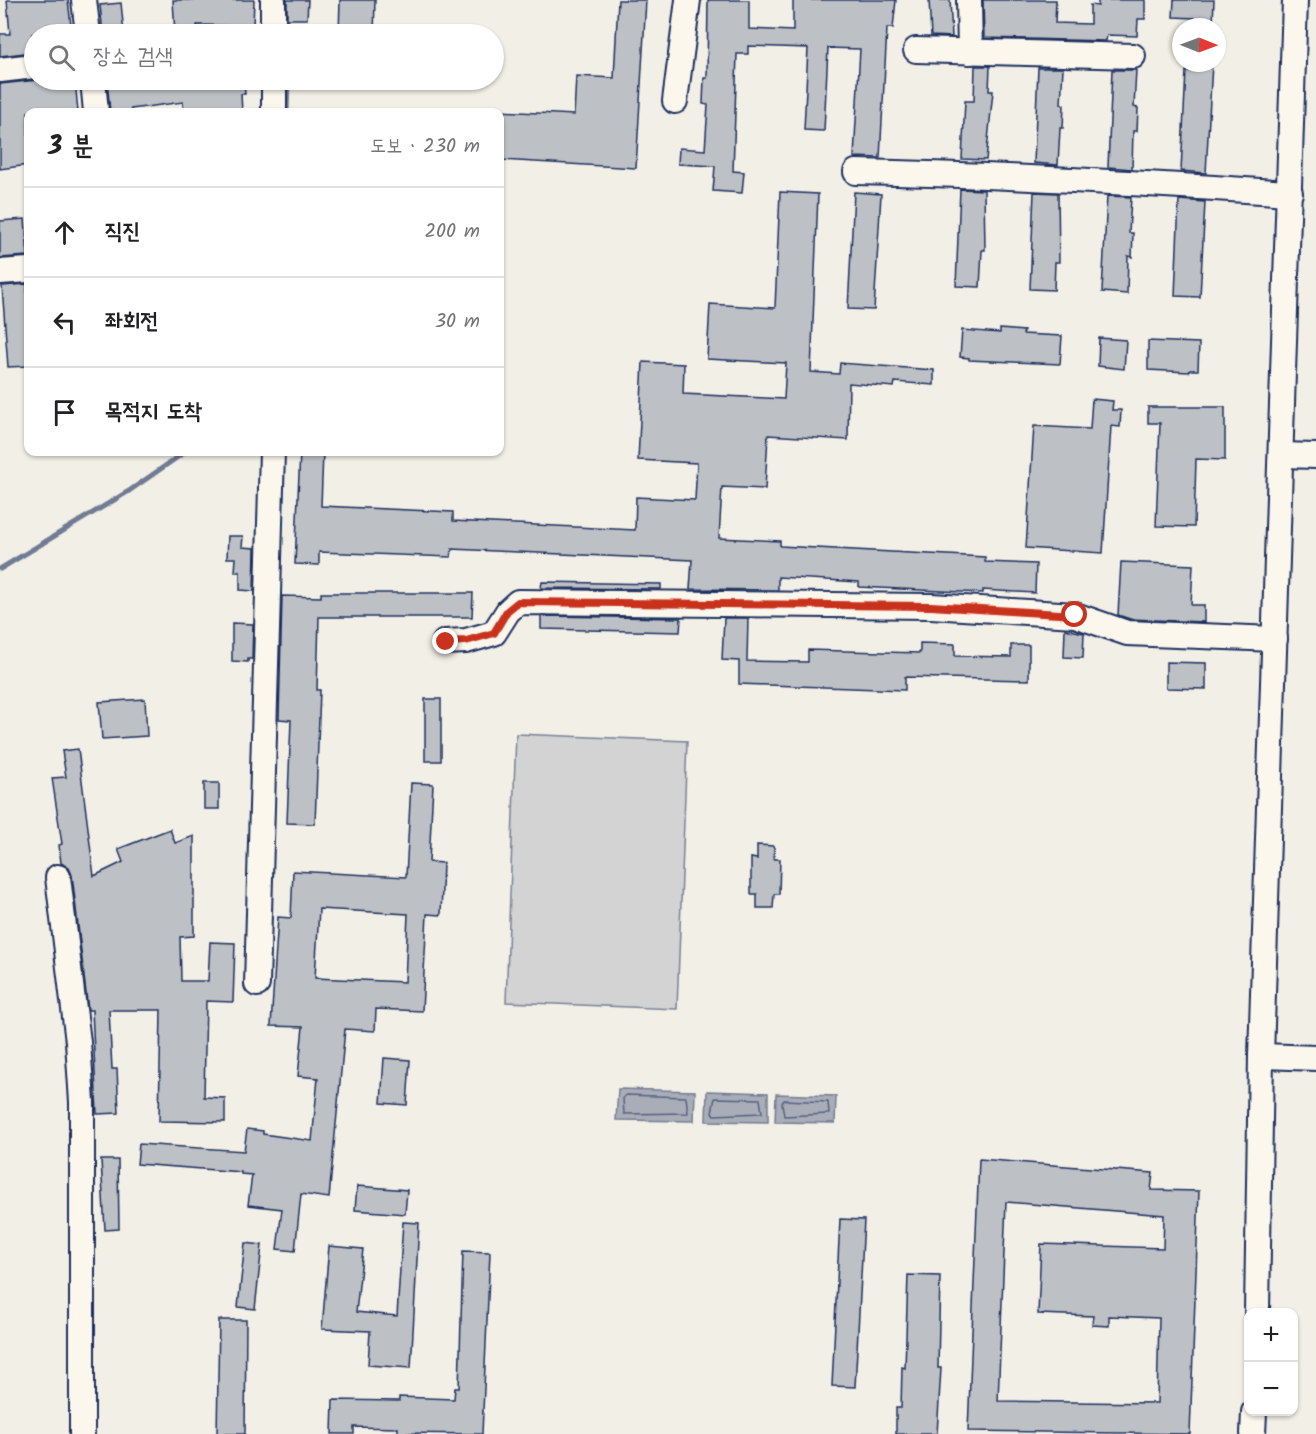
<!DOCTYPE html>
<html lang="ko">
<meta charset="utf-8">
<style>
:root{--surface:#fff;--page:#f2f2f2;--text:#202124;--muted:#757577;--line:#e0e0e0}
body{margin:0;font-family:Kalam,"Poor Story",sans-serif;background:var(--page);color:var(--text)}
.controls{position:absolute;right:18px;bottom:18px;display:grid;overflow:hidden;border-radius:12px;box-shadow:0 2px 4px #0004}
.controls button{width:54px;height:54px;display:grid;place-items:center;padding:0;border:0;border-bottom:2px solid var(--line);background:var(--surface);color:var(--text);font:30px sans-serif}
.compass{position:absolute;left:1172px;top:18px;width:54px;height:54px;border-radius:50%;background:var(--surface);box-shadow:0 2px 4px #0004;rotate:91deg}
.stop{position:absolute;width:18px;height:18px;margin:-14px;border:4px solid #c8321e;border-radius:50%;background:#fff}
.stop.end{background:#c8321e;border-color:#fff;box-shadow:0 2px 6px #0008}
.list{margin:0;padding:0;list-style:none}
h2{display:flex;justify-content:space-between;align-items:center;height:78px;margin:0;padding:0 24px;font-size:26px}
h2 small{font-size:20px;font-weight:400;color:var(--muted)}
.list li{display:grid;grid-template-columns:39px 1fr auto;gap:18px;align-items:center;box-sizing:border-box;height:90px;padding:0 24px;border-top:2px solid var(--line)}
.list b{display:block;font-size:22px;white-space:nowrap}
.list em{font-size:20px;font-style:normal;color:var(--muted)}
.icon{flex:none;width:33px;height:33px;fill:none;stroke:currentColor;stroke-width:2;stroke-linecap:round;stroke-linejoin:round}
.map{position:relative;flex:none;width:1316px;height:1434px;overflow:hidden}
.search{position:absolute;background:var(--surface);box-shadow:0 2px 4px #0004;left:24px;top:24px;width:480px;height:66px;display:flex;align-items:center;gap:15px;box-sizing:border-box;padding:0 21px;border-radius:33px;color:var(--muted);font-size:22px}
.panel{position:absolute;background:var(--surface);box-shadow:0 2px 4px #0004;left:24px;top:108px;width:480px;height:348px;border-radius:12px}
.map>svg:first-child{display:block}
</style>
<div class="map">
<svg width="1316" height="1434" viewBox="0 0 1316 1434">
<rect width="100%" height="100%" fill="#f2efe6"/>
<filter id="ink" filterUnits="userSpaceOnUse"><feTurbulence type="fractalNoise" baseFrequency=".0167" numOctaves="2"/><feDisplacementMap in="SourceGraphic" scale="12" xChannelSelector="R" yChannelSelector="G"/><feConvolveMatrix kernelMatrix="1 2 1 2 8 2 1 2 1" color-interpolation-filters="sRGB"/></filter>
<g filter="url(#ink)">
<polygon fill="#d2d3d2" stroke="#768198" stroke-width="1.5" points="516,734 687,741 677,1009 506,1002"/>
<g fill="#a9adb7" stroke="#707b93" stroke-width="1.5">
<polygon points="618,1089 695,1091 694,1121 616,1120"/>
<polygon points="707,1091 768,1093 768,1122 706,1121"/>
<polygon points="776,1094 836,1096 835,1123 775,1122"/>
</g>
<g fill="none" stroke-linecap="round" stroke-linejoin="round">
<g stroke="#546182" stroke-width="1.5">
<polygon points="626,1095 686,1097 688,1113 624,1114 623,1098"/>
<polygon points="715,1098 760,1099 762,1113 714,1115 712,1112"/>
<polygon points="784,1100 828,1102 829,1114 784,1116 782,1103"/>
</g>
<g stroke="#707b93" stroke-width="5">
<polyline points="297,34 299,32"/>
<polyline points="287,112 288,80"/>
<polyline points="0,569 129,491 185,452"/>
</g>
</g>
<g fill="#bdc0c4" stroke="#1b2f5e" stroke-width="1.5" fill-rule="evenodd">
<polygon points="7,0 68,0 72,34 32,34 33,52 0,56 0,34 10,34"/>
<polygon points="173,0 254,0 253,26 197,25 198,34 175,34"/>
<polygon points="287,0 308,0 307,19 287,19"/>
<polygon points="340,0 375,0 374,34 339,34"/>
<polygon points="618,0 646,0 636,168 500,160 500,111 574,115 576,76 614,78"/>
<polygon points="708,0 749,0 749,29 793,31 793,0 896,0 893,28 887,28 880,158 854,157 860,49 828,48 824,131 804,130 808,48 748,46 748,54 737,54 733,171 744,172 742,193 713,191 715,166 678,164 679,148 705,150 708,105 703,104 704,78 707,78"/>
<polygon points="929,0 950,0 952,37 931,36"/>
<polygon points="983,0 1056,0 1055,23 1090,24 1090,5 1098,6 1098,0 1145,0 1145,19 1138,19 1137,36 1107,35 1106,41 984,38"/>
<polygon points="1174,0 1214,0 1213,23 1195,23 1195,18 1173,17"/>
<polygon points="121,3 124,34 103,34 100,5"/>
<polygon points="1194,63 1212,63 1206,173 1181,171 1186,71 1194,71"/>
<polygon points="975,66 990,66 989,91 993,91 986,160 962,159 965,101 974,101"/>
<polygon points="1038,68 1063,68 1061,104 1064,105 1063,128 1060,128 1058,165 1034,163"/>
<polygon points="1112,70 1136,70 1134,107 1138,108 1137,131 1133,131 1132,169 1108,167"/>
<polygon points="38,80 75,80 78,112 28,112 28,165 0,169 0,84"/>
<polygon points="107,80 244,80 245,94 241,94 242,112 184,112 183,102 131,109 131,112 110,112"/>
<polygon points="960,189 984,190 985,250 982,250 980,287 956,286"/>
<polygon points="780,192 818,194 811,372 839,374 840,363 934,370 934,385 895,382 894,387 849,383 848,440 768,435 765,489 722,487 719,538 780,541 780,546 985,557 985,562 1036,564 1035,593 983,590 983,593 859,587 859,582 778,577 778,590 690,589 692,560 452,549 451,557 319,552 319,565 295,564 300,452 323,452 321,506 453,512 453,521 635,530 636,497 695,500 697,463 638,460 643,362 684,364 683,394 784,399 786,363 707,359 710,304 775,308"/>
<polygon points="854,192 881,194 874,310 848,309"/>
<polygon points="1034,192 1058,193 1059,262 1055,262 1054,290 1030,289"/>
<polygon points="1107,196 1131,197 1129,233 1133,233 1132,257 1128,256 1127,294 1102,292"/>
<polygon points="1179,200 1205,202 1200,297 1175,296"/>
<polygon points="25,219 28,256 0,258 0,221"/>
<polygon points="27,284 28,366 8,367 2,286"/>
<polygon points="1000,329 1024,331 1023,334 1062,336 1060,364 969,360 969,358 960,357 962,330 1000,333"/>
<polygon points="1099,338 1126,340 1124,369 1098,366"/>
<polygon points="1148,341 1199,343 1198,370 1190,370 1189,372 1148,370"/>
<polygon points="1092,399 1113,401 1112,410 1121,410 1120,427 1111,426 1103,553 1026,548 1034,426 1090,429"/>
<polygon points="1148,407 1225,407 1225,460 1196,459 1194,527 1156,526 1160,423 1148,423"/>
<polygon points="228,536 243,536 242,547 255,548 254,591 240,590 240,572 235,572 236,558 227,558"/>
<polygon points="1121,562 1193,565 1191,605 1204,605 1204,622 1130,619 1118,615"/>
<polygon points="542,582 661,584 661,589 541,588"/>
<polygon points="321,593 473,593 472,617 319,617 317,690 320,690 315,824 287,823 291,720 279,719 282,596 321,597"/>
<polygon points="541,616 681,618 680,632 541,629"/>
<polygon points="724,618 748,618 747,661 808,662 808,650 920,653 920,643 955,644 955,656 1011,657 1011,645 1029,645 1029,680 905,677 905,690 739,684 739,661 722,660"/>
<polygon points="232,623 253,624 252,659 248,659 248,662 232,661"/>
<polygon points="1065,629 1084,633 1083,658 1064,657"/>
<polygon points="1166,662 1206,663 1206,689 1166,688"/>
<polygon points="145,699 147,736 102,739 99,702"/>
<rect x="425" y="699" width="16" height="62"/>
<polygon points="78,749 94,876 123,862 118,849 170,829 175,843 194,836 194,936 180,937 181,981 208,981 210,942 235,943 233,1002 206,1001 204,1097 225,1098 225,1122 159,1121 161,1010 109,1010 112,1069 117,1069 119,1113 97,1114 92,1010 88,1010 72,875 69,868 61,863 59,845 62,844 52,778 66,777 62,751"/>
<rect x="204" y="783" width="15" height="26"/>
<path d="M411,783l22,1 -4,78 14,1 -2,52 -14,-1 -5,97 -46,-2 -1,22 -30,-2 -16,169 -28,-4 -6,57 -18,-2 5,-40 -34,-4 4,-30 -11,-1v-2l-104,-8 2,-20 105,7 3,-22 16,2v3l49,7 6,-63 -20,-2 5,-49 -32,-1 7,-109 13,1 2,-47 113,6zM319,909l89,5 -3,68 -90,-4z"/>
<polygon points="757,845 774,846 774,859 780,859 779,894 774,894 773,908 757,908 757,894 751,894 751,858 757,859"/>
<polygon points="384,1058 410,1060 407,1105 381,1103"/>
<path d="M979,1159l174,14 -2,17 48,1 -9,243 -222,-3zM1006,1202l158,13 -1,33 -122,-4 -3,70 55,2 -1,9 17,1v-10l50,2 -2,85 -159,-2z"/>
<polygon points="101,1160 118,1160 119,1229 105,1230"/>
<polygon points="357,1186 407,1190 405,1214 355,1210"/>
<polygon points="840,1219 864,1220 855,1387 832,1386"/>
<polygon points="403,1222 419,1223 411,1368 368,1365 370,1331 322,1329 329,1246 363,1249 356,1312 397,1316"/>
<polygon points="245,1243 262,1245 255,1309 238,1307"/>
<polygon points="463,1251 490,1252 482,1434 398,1433 398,1428 354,1427 354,1434 332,1434 333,1400 399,1401 399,1397 454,1399 455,1388 459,1388"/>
<polygon points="908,1275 940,1276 938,1368 941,1368 937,1434 896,1434 896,1408 901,1408 902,1367 905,1368"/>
<polygon points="219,1320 246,1320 245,1434 217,1434"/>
</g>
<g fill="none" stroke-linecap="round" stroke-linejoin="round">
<defs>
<g id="minor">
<polyline points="84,0 88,34"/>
<polyline points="969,0 970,52"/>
<polyline points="273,34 273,0"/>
<polyline points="916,50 1133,56"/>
<polyline points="0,70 34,66"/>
<polyline points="93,80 96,112"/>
<polyline points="274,80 274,112"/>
<polyline points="675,101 688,0"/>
<path d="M856,172c145,3 289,11 434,21"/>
<polyline points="0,272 28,270"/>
<polyline points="1281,455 1316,456"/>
<polyline points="445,642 466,641 494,633 508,611 518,602 931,606 1075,615 1127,633 1275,639"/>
<polyline points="58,877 78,1042 82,1102 82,1434"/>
<polyline points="257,984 272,452"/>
<polyline points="1261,1056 1316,1058"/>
<polyline points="1257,1312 1261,1056 1295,0"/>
<polyline points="1253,1434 1254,1412"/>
</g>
</defs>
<use href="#minor" stroke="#1b2f5e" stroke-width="28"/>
<use href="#minor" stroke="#fbf7ec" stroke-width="24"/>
</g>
</g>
<g fill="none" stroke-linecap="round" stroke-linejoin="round" filter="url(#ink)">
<polyline stroke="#c8321e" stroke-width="8" points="446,642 466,641 494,633 507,611 518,602 931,606 1075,615"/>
</g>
</svg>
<div class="controls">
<button>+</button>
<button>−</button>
</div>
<svg class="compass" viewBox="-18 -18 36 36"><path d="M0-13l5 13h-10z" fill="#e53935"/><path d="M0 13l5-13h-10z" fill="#757577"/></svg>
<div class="stop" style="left:1075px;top:615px"></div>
<div class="stop end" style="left:446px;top:642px"></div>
<div class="search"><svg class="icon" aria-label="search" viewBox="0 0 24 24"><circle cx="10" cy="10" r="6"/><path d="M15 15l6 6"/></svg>장소 검색</div>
<section class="panel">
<h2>3 분<small>도보 · 230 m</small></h2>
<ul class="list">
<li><svg class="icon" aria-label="ahead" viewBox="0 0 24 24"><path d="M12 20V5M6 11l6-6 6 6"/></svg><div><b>직진</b></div><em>200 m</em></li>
<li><svg class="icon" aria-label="left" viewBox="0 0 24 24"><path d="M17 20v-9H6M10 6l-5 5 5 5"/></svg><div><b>좌회전</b></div><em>30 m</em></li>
<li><svg class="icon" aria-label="arrive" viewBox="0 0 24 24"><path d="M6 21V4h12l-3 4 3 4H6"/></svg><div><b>목적지 도착</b></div></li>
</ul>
</section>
</div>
